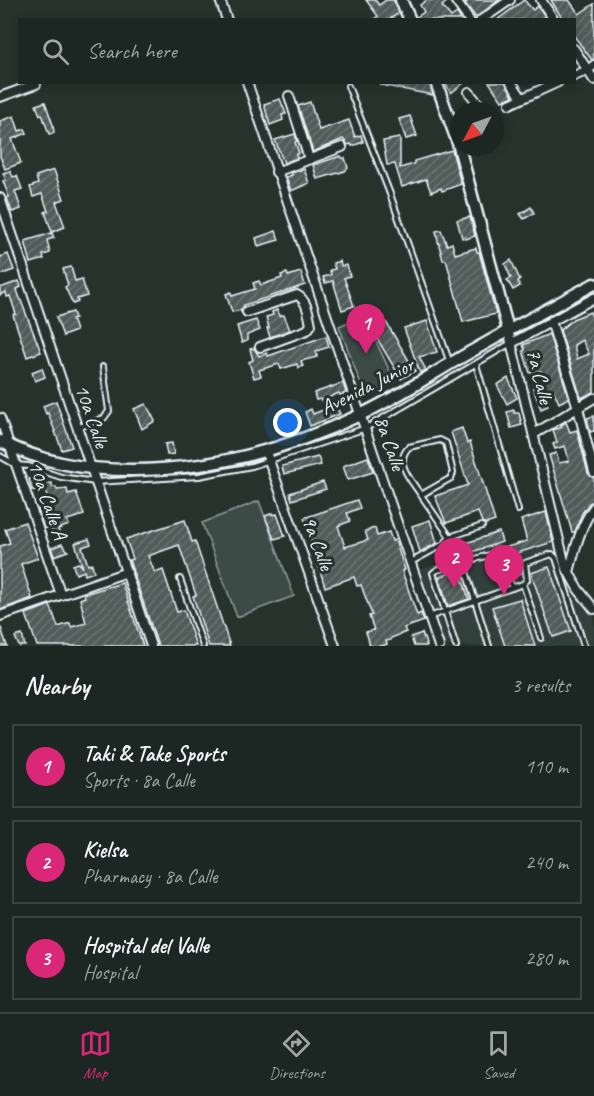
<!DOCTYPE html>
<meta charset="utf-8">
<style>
:root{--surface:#1c2622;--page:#29322f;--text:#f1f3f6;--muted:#a0a5a5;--line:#3a4340;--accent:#db2777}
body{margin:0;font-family:Caveat,sans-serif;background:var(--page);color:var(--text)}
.compass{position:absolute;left:450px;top:102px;width:54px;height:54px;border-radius:50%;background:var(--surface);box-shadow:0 3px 9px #0003;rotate:229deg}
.you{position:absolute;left:288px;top:423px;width:21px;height:21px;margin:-15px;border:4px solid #fff;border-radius:50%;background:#1a73e8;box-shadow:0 0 0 9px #1a73e833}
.badge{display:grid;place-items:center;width:39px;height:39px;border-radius:50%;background:var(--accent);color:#fff;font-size:20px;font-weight:700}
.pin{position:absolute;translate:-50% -50px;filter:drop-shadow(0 2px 3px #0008)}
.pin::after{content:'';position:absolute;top:32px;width:21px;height:18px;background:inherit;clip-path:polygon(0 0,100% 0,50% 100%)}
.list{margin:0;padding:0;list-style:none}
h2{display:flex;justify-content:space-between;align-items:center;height:78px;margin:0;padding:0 24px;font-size:26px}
h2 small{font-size:20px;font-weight:400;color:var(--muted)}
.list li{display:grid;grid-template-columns:39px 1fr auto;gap:18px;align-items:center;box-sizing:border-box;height:84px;margin:0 12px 12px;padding:0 12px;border:2px solid var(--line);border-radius:0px}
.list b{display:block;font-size:22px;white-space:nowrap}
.list p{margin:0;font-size:20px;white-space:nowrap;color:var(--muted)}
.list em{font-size:20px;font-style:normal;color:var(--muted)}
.icon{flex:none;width:33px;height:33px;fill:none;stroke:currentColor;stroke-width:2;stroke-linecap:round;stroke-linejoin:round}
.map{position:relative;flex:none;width:594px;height:646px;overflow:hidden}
.search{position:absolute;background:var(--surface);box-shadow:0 3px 9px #0003;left:18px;right:18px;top:18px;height:66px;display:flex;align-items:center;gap:15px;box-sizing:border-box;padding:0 21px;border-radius:0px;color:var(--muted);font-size:22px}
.sheet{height:366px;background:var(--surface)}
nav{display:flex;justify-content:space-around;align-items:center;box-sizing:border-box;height:84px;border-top:2px solid var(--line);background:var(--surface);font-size:16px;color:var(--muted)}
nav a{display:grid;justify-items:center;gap:3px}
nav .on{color:var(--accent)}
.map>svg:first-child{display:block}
</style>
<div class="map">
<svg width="594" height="646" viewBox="0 0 594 646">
<defs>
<pattern id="building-hatch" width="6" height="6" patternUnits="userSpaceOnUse" patternTransform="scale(1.5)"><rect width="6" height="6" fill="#505c59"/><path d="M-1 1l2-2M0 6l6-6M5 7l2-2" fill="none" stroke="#697472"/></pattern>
</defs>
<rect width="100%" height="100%" fill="#26332d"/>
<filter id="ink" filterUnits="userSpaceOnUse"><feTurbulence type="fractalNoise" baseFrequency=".0167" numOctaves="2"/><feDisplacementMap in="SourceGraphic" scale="12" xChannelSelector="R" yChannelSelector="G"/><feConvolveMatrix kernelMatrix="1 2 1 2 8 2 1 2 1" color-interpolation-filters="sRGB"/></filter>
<g filter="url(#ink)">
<polygon fill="#333f3a" points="501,543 506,557 556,543 594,612 594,646 445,646 419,570"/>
<g fill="#3e4b47" stroke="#939ea0" stroke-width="1.5">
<polygon points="364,316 395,382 366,398 339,326"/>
<polygon points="259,501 294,596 237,617 202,523"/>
</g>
<g fill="url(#building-hatch)" stroke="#e8f1f8" stroke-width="1.5" fill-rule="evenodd">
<polygon points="366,0 375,0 379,5 386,0 394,0 399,13 388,20 373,20 378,16"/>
<polygon points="427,0 449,0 442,6 451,17 457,13 461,20 417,20 417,17 424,12 420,5"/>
<polygon points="465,0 499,0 476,18 465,3 467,2"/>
<polygon points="524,0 533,10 538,6 545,16 540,20 497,20"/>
<polygon points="551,0 569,0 579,14 594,4 594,59 592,60 574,36 574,20 563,20"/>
<polygon points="380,82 429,82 433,95 380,85"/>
<polygon points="444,82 465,82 451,93"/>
<polygon points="489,82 505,82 513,96 502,101"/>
<polygon points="280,99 286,114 282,115 283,120 270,125 264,104"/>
<polygon points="45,102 53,125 54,133 49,134 42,114 40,115 36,105"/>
<polygon points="310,102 319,130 349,120 355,137 361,135 363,142 352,146 351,144 348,145 343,139 313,152 298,106"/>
<polygon points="14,116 19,131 25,129 27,133 12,139 21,163 5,169 0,156 0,121"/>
<polygon points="410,116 417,136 406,139 399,119"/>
<polygon points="295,134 297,141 295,142 299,153 296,155 297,158 284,163 275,140"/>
<polygon points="400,138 400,168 414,164 414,161 452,150 461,184 442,191 441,188 431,192 426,179 402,187 395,164 387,165 383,141"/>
<polygon points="341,156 342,158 345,158 348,168 345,171 317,179 313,165"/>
<polygon points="304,169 309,183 291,191 286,177 292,175 291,173"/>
<polygon points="54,170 64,199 56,202 65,227 52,232 45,212 48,211 42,194 33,197 30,187 38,184 36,176"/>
<polygon points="10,171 13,177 17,176 22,189 15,191 21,209 12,212 7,198 9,197 3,181 6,180 3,173"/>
<polygon points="531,207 534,213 524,219 520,214"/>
<polygon points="470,217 475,236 465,239 464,237 462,238 457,220"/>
<polygon points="441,230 447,245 452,243 455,254 476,248 477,252 479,252 496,314 463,322 447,263 446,260 443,260 438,241 436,231"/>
<polygon points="276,231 279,240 258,246 256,238"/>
<polygon points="52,233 54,238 47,240 50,253 43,255 44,259 31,263 25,241"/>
<polygon points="8,254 14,270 0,275 0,257"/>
<polygon points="511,260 520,280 518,281 520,286 513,290 507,280 511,278 505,264"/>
<polygon points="340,261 341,266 347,265 350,276 344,278 354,306 342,310 333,281 325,283 323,277 331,275 330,270 335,269 333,263"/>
<polygon points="71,267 75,281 82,279 87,296 77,299 78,302 73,304 65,287 68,285 63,269"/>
<polygon points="301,272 305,285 244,305 241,312 240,310 232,312 226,294 231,292 232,296 255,289 253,283 259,281 261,285 282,278 281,275 287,273 288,276"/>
<polygon points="19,281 21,287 17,289 18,293 41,352 27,357 13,315 16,314 10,296 7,297 6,292 0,295 0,288"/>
<polygon points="277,310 279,316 284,315 290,330 270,337 267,328 269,328 266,317 273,315 272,312"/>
<polygon points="73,312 75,318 72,319 76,331 63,336 56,317"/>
<path d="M590,312l4,10v70l-13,6 -21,-68 13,-11zM582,340l7,14 -12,5 -3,-14z"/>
<polygon points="256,320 260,330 247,335 247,341 242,343 237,326"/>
<polygon points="427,321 437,352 419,357 426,370 420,373 404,328"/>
<polygon points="386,322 415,371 401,379 372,330"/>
<polygon points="549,334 569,398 559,403 554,392 545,395 548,406 541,409 533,388 544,384 543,382 545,381 541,371 530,373 523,351 525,350 523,345"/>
<polygon points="326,336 329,347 316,351 317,357 301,361 303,366 298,368 297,364 281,369 279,364 259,370 261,376 254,378 249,362 253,360 250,349 254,348 259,356 267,353 268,356"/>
<polygon points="42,368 45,377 35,381 32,372"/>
<polygon points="508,378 517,398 507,404 497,385"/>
<polygon points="343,383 346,393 340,395 339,393 321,401 320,399 316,400 314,393"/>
<polygon points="56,401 72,447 62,450 48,413 46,414 43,406"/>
<polygon points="146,404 155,421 142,429 134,409"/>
<polygon points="336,405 340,414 310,426 305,412 311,409 313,414"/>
<polygon points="514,410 514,413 519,413 522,425 511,428 507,412"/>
<polygon points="594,416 594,431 590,432 587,418"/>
<polygon points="566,422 570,432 577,430 588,473 594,478 594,501 589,503 582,513 575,532 572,532 549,455 556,453 559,463 569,461 565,446 555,449 553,444 557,442 553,430 562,427 561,425"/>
<polygon points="462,428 467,443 470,442 495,521 486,524 482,522 478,512 446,523 435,496 468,485 451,432"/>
<polygon points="172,443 174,454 167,455 165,444"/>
<polygon points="318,457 321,465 284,474 282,466"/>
<polygon points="368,457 373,472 348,480 343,466"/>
<polygon points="29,479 44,481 43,484 52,483 52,487 56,487 57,490 67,489 68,494 76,492 84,515 67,520 69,525 58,529 59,532 53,534 50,526 44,529 38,510 49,506 46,492 32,490"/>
<polygon points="323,482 326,489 292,500 290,493"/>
<polygon points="357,500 360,508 347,513 350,521 338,526 345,547 368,540 365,531 375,528 377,536 389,532 392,541 395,540 405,570 402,571 417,615 421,613 424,621 404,628 406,632 391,638 391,640 386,641 387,644 382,646 370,646 368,638 366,632 374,630 369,616 372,615 361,585 357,586 354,577 325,587 304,518"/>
<polygon points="546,512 553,542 514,554 521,573 514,576 508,559 510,558 507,547 527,541 521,520"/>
<polygon points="273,513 273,515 277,514 285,536 274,539 265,516"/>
<polygon points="185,520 192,542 195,541 230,646 209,646 193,596 196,595 179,545 148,556 155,573 163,570 177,612 184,610 196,646 158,646 129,560 133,559 126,539"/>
<polygon points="430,520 437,543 420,552 412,526"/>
<polygon points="25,522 38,558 21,564 32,598 0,610 0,546 10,543 5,529"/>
<polygon points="499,532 502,542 442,562 439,552"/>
<polygon points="89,539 91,544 82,547 88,565 92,564 94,572 85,575 84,571 76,574 73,565 79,563 83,568 75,543"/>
<polygon points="62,544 68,551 54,556 51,548"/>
<polygon points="549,567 571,631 553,637 531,573"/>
<polygon points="459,570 469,599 448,606 439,577"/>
<polygon points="122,583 143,646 37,646 26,614 50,605 58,627 70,623 71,627 86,623 80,599 85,597 84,594"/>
<polygon points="520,599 535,646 505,646 492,607"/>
<polygon points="0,628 1,628 7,646 0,646"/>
<polygon points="422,633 427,646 414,646 411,637"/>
<polygon points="22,635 25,646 19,646 15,637"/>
</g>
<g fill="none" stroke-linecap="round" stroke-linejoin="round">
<defs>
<g id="lane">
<polyline points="348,86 390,194 450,363"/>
<polyline points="476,364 518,510"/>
<polyline points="77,428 104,418 109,411 103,367"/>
<polyline points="0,456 16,465 28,466 61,477 95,482 199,476 252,466 366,428 511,343"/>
<polyline points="450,537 482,526"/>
<path d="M411,562l33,-18 6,-7 -29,-42 30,-17 2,-5 -7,-30 -6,-3 -31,7c-16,16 3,34 12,48"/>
<polyline points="463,562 489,646"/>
<polyline points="180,579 203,646"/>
<polyline points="523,584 541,638"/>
<polyline points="429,617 523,584 527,580 525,563 552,554 556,558 584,646"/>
<polyline points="456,646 433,573 437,570 500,552 512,588"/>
</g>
<g id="street">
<polyline points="220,0 227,20"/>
<polyline points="455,0 469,20"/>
<polyline points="541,0 554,20"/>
<polyline points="481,20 510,0"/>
<polyline points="574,49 594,80"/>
<polyline points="574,76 588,70 594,65"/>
<polyline points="247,82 439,646"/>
<polyline points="511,82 522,98"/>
<polyline points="469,92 484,111"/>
<polyline points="289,96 309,159"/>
<polyline points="0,97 36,84"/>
<polyline points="510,104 558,82"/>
<polyline points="276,172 342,147"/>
<polyline points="0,198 151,646"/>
<path d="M247,312l50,-17c10,5 12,20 14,30l-4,5 -47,17"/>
<polyline points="551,321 578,408 594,472"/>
<polyline points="508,330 565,565 578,589 594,609"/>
<polyline points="512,343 594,298"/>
<polyline points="0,418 61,595"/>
<polyline points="534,434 594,398"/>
<polyline points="266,452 335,646"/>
<path d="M569,572c6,-22 11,-46 25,-65"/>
<polyline points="0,616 127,572"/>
</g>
<g id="secondary">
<polyline points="401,0 410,20"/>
<polyline points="436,82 459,146"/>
<polyline points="459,147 508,330"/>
<path d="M0,441c42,22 85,29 132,29 80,0 156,-21 228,-55 39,-18 76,-44 114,-65 40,-23 80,-44 120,-66"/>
</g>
</defs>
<use href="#lane" stroke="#e8f1f8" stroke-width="8"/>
<use href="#street" stroke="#e8f1f8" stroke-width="12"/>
<use href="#secondary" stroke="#e8f1f8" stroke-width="15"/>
<use href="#lane" stroke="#26332d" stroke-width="4"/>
<use href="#street" stroke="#26332d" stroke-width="8"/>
<use href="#secondary" stroke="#26332d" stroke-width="10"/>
</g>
</g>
<g text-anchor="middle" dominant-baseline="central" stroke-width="6" stroke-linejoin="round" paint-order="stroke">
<g font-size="21" fill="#e8f1f8" stroke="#26332d">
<text transform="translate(540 376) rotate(76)">7a Calle</text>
<text transform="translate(367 386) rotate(-27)">Avenida Junior</text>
<text transform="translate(92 416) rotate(71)">10a Calle</text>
<text transform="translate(390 443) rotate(71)">8a Calle</text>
<text transform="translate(48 500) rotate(71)">10a Calle A</text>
<text transform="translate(318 543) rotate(70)">9a Calle</text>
</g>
</g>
</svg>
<svg class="compass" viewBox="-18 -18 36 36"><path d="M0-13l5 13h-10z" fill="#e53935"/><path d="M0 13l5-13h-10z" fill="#a0a5a5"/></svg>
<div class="you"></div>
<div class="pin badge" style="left:366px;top:354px">1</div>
<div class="pin badge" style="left:454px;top:588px">2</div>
<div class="pin badge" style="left:504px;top:595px">3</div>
<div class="search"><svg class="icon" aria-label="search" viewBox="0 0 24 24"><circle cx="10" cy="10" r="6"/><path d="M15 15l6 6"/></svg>Search here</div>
</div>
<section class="sheet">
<h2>Nearby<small>3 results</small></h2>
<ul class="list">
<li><span class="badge">1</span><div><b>Taki &amp; Take Sports</b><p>Sports · 8a Calle</p></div><em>110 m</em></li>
<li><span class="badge">2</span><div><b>Kielsa</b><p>Pharmacy · 8a Calle</p></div><em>240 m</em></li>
<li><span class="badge">3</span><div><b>Hospital del Valle</b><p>Hospital</p></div><em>280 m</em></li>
</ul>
</section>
<nav>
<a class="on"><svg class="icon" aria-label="map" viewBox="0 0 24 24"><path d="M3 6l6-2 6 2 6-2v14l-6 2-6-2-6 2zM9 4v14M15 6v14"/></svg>Map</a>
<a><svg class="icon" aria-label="directions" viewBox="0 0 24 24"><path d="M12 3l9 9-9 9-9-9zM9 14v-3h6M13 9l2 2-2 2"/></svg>Directions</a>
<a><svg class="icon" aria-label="saved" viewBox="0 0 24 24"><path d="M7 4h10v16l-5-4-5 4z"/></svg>Saved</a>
</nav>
